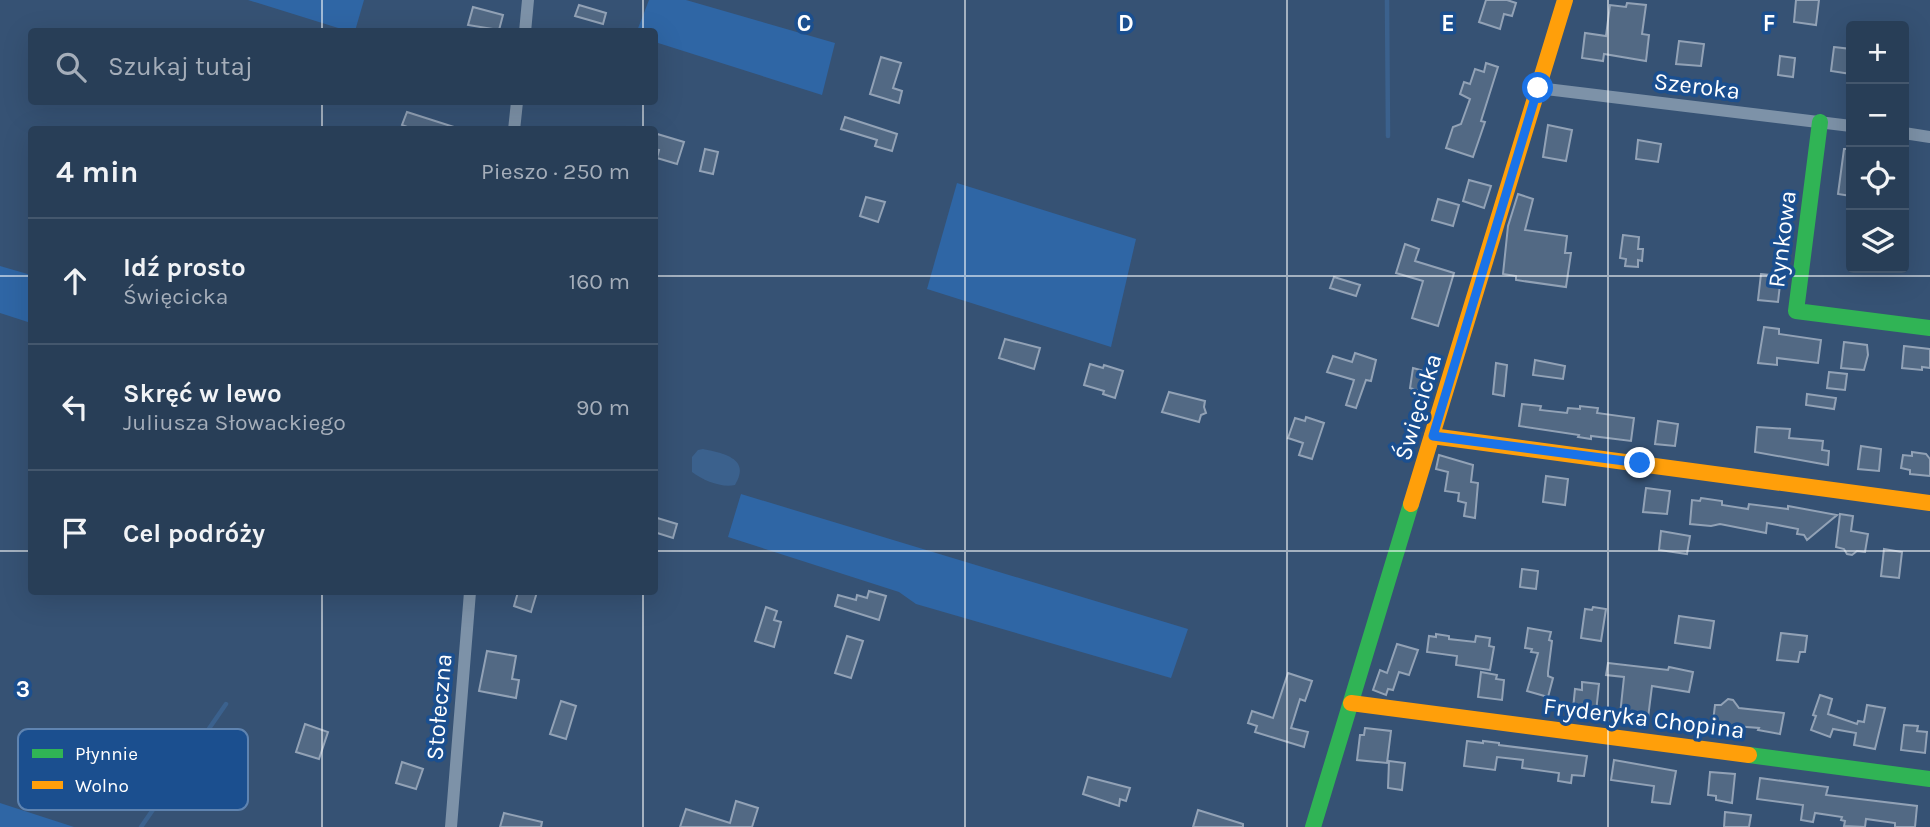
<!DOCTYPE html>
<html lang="pl">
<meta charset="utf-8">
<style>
:root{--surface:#283e57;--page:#30455d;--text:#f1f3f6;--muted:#a5aeba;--line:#44576d}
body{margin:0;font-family:Karla,sans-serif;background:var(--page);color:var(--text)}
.controls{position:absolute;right:21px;top:21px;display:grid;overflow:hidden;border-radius:7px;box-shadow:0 7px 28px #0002}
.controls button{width:63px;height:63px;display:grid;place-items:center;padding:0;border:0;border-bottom:2px solid var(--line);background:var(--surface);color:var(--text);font:35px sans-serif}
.stop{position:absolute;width:21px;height:21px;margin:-16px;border:5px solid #1a73e8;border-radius:50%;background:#fff}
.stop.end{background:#1a73e8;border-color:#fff;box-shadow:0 2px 7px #0008}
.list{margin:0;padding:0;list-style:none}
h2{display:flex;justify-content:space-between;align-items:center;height:91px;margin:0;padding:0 28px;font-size:30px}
h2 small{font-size:23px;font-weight:400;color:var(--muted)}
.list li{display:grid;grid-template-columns:46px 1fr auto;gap:21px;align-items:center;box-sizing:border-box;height:126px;padding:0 28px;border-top:2px solid var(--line)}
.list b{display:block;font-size:26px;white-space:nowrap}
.list p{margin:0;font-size:23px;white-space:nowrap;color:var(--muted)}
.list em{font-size:23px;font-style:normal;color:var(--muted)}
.icon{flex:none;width:38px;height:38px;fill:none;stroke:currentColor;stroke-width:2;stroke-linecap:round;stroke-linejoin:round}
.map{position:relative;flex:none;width:1930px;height:827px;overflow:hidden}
.search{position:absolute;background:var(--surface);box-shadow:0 7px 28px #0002;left:28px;top:28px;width:630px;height:77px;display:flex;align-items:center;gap:18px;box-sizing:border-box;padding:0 24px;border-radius:7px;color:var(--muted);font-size:26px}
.panel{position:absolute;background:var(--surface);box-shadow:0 7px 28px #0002;left:28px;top:126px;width:630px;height:469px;border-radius:7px}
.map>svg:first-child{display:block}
</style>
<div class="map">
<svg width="1930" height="827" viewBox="0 0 1930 827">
<rect width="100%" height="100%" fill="#365274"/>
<g fill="#2f66a5">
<polygon points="248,0 364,0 355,31 351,32"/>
<polygon points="649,0 686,0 835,43 822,95 655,42 654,32 637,31"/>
<polygon points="957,183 1136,239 1111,347 927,289"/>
<polygon points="0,266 31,275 31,323 0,313"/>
<polygon points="741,494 1188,629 1171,678 916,604 899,592 728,537"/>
<polygon points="0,803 74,827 0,827"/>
</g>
<path fill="#3b618d" d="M703,449c19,4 49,9 32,36 -13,3 -31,-4 -43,-13v-15l6,-7z"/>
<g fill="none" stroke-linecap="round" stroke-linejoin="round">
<g stroke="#3b618d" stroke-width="4.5">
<polyline points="1387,0 1388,136"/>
<polyline points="141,827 226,704"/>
</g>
</g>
<g fill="#526984" stroke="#92a2b6" stroke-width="2">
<polygon points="1486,0 1507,0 1516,3 1512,16 1504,14 1500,29 1479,22"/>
<polygon points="1796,0 1819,0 1816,25 1794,22"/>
<polygon points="1627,3 1646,5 1642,34 1649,35 1646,61 1604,54 1603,61 1582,58 1585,33 1606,36 1610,5 1626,7"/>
<polygon points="579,5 606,13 603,24 575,16"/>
<polygon points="473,7 503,15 499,30 468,25"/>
<polygon points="1679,41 1704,44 1701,66 1676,64"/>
<polygon points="1834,47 1851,49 1851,74 1831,71"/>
<polygon points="1780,56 1795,58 1793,77 1778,75"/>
<polygon points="881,57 901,63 893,88 902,91 899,103 870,94"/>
<polygon points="1486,63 1498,67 1481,121 1485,122 1473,157 1446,148 1453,127 1461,124 1470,99 1460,94 1464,82 1470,84 1475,69 1484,72"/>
<polygon points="407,112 454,127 454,130 415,130 402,125"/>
<polygon points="845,117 897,134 892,151 875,146 877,140 841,129"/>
<polygon points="1548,125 1572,130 1566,161 1543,157"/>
<polygon points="654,133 684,142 677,164 657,158 659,150 654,149"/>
<polygon points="1638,140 1661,144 1658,162 1636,159"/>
<polygon points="705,149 718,152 713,174 700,171"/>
<polygon points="1844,149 1851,149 1851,196 1838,194"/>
<polygon points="1469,180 1491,186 1484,208 1463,201"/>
<polygon points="1518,194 1533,199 1525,230 1567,236 1565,253 1571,253 1566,287 1516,280 1516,276 1503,274 1508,226"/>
<polygon points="866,197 885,202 878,222 860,216"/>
<polygon points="1438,199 1459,205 1453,226 1432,220"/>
<polygon points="1623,235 1639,237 1638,249 1643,249 1642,261 1638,260 1638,267 1625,266 1626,259 1620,258"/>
<polygon points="1405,244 1419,249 1415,261 1454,273 1438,326 1412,318 1423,281 1396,273"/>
<polygon points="1761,274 1781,276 1778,302 1758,300"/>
<polygon points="1334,277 1360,285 1356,296 1330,288"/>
<polygon points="1764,327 1779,329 1779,334 1821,340 1818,363 1777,358 1777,365 1758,363"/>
<polygon points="1005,339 1040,348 1034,369 999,358"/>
<polygon points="1844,342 1867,345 1868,355 1864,370 1841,368"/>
<polygon points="1904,346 1930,349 1930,368 1922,367 1922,370 1902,368"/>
<polygon points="1355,353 1376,360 1371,381 1366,380 1356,408 1346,405 1354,380 1327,372 1333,356 1352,362"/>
<polygon points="1535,360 1565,366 1563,379 1533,375"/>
<polygon points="1496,363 1507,365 1504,396 1493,394"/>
<polygon points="1090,364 1103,368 1104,365 1123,371 1115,398 1103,394 1104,391 1084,385"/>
<polygon points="1413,368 1435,374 1430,395 1410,388"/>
<polygon points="1829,372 1847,374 1845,390 1827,388"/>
<polygon points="1169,392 1205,401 1204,407 1206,413 1201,415 1199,422 1162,412"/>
<polygon points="1807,394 1836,398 1834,409 1806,405"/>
<polygon points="1522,404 1541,406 1540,410 1567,413 1568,408 1580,409 1580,406 1598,408 1597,413 1634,418 1631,441 1591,436 1591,439 1578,437 1579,435 1519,426"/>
<polygon points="1306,417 1324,423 1312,459 1299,455 1303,443 1288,438 1295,418 1305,421"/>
<polygon points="1658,421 1678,424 1675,446 1655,444"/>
<polygon points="1757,427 1790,429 1789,438 1823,441 1822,450 1829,451 1828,465 1755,452"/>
<polygon points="1861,446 1881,449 1879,471 1858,469"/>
<polygon points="1912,452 1926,454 1930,459 1930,476 1910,474 1910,470 1901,468 1903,455 1912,456"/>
<polygon points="1439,455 1473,465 1471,482 1478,483 1475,518 1464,516 1466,503 1458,501 1459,493 1445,491 1448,472 1436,469"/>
<polygon points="1546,476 1568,479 1565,505 1543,502"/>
<polygon points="1646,488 1670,491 1667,514 1643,512"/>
<polygon points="1701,498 1722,501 1722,505 1748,509 1749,504 1788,509 1788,506 1837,515 1807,540 1804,535 1797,534 1798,529 1767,523 1766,533 1720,524 1711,526 1690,524 1692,500 1700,501"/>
<polygon points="1840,514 1853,516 1851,531 1868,534 1865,552 1857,551 1852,555 1847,554 1844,549 1836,547"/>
<polygon points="654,517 677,524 673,538 654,532"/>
<polygon points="1661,531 1690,536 1687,554 1659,550"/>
<polygon points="1884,549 1902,552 1899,578 1881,576"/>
<polygon points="1522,569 1538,571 1536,589 1520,587"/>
<polygon points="869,591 886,596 879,620 835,606 838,595 856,600 857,595 867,598"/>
<polygon points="518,592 537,592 531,612 514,606"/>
<polygon points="766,607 777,611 774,620 781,622 774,647 755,641"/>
<polygon points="1593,607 1606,609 1601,641 1581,638 1585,609 1592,610"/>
<polygon points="1679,616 1714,621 1710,648 1675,643"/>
<polygon points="1528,628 1551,632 1549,640 1552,641 1548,672 1548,676 1553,678 1548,697 1527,691 1538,653 1531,652 1532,649 1525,648"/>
<polygon points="1781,633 1807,636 1805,652 1800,652 1798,662 1777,660"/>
<polygon points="1436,634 1449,636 1449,639 1475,642 1476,636 1490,638 1489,646 1494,647 1490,670 1456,665 1457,656 1427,652 1429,636 1436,637"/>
<polygon points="847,636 863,641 851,678 835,673"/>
<polygon points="1397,644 1418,650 1409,675 1399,672 1393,690 1388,689 1386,695 1373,690 1380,670 1387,673"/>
<polygon points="487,651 516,656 512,679 519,680 516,698 479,691"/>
<polygon points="1608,663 1668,670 1669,667 1693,672 1689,692 1652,686 1648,718 1620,715 1624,677 1606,675"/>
<polygon points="1481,672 1497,675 1496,679 1504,680 1502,700 1478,697"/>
<polygon points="1288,673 1312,681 1305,701 1300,699 1291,728 1308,732 1304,747 1255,732 1257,726 1248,723 1252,711 1273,718"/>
<polygon points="1582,682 1599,684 1596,712 1573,709 1575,689 1582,690"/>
<polygon points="1820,695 1832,699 1828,714 1857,724 1858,721 1864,722 1867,705 1885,708 1875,749 1854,745 1856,733 1833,729 1830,737 1811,730 1816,716 1813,715"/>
<polygon points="1728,699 1733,700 1739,708 1784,713 1780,734 1758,730 1759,728 1720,725 1721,724 1713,722 1715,705 1721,705"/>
<polygon points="561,701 576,706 566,739 550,734"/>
<polygon points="305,724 328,732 319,759 296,752"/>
<polygon points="1904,725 1918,726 1917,731 1927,732 1925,753 1901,750"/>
<polygon points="1365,728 1391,731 1387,763 1357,760 1360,735 1364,735"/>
<polygon points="1467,741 1483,743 1483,741 1499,743 1499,745 1587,756 1584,776 1572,775 1571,783 1558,781 1559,773 1522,768 1523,760 1497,757 1495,770 1464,766"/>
<polygon points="1614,760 1676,771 1670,804 1652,802 1654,786 1611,780"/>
<polygon points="1389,761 1405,763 1402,790 1388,788"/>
<polygon points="402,762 423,769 416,789 396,783"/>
<polygon points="1710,772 1735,774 1732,803 1716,800 1716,796 1708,795"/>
<polygon points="1088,777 1130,788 1126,801 1120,799 1119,806 1083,794"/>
<polygon points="1760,778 1828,787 1826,795 1917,806 1915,827 1895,827 1895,823 1866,819 1865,827 1844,826 1845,821 1841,820 1842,817 1815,813 1813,822 1801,820 1803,805 1757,799"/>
<polygon points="736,801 758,808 752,827 680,827 686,809 730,823"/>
<polygon points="1198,810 1243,824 1243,827 1193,827"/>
<polygon points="1725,812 1751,815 1749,827 1724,827"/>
<polygon points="504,813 542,822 541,827 500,827"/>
</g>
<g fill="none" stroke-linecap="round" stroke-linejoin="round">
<g stroke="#7d92a8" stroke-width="12">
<polyline points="525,32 528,0"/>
<polyline points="1538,88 1851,126"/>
<polyline points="514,130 517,102"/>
<polyline points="1904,133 1930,137"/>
<polyline points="451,827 470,592"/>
</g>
<g stroke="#30b455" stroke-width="16">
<polyline points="1820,122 1796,311 1930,328"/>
<polyline points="1749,755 1930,779"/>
<polyline points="1313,827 1411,504"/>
</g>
<g stroke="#ff9f0a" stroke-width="16">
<polyline points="1432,436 1930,503"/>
<polyline points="1411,504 1565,0"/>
<polyline points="1351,703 1749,755"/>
</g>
</g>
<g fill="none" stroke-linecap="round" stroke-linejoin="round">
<polyline stroke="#1a73e8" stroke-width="9" points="1538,88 1433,436 1640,463"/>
</g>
<path fill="none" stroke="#fff" stroke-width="2" stroke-opacity="0.55" d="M322,0v32M643,0v32M965,0v827M1287,0v827M1608,0v827M322,102v28M643,102v28M0,276h32M654,276h1276M0,551h32M654,551h1276M322,592v235M643,592v235"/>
<g text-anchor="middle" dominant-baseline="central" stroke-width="7" stroke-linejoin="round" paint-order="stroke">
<g font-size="24" fill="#fff" stroke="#1b4f8f">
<text transform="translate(1697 86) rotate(7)">Szeroka</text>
<text transform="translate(1782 239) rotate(-83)">Rynkowa</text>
<text transform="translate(1418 407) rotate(-73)">Święcicka</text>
<text transform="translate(439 707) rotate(-85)">Stołeczna</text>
<text transform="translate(1644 718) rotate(7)">Fryderyka Chopina</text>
</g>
</g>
<rect x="18" y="729" width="230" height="81" rx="10" fill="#1b4f8f" stroke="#5f84b1" stroke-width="2"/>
<rect x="32" y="749" width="31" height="9" fill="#30b455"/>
<rect x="32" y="781" width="31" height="8" fill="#ff9f0a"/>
<g font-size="19" fill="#fff">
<text x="75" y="760">Płynnie</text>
<text x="75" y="792">Wolno</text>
</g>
<g font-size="23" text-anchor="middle" font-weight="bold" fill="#fff" stroke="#1b4f8f" stroke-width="7" stroke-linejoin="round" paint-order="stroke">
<text x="804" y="31">C</text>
<text x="1126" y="31">D</text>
<text x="1448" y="31">E</text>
<text x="1769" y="31">F</text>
<text x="23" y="697">3</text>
</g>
</svg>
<div class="controls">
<button>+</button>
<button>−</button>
<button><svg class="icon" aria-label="locate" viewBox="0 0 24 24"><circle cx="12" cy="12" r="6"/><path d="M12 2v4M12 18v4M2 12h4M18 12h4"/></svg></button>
<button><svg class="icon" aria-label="layers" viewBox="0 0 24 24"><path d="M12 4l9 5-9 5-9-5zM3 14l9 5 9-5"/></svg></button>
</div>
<div class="stop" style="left:1538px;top:88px"></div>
<div class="stop end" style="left:1640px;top:463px"></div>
<div class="search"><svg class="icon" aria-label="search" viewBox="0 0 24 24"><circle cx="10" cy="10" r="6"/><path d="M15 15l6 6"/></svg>Szukaj tutaj</div>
<section class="panel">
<h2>4 min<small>Pieszo · 250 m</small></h2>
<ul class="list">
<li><svg class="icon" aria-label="ahead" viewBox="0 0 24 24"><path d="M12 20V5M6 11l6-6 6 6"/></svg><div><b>Idź prosto</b><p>Święcicka</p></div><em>160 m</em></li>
<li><svg class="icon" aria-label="left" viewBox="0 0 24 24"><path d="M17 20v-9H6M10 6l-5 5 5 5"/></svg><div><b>Skręć w lewo</b><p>Juliusza Słowackiego</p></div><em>90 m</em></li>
<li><svg class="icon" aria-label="arrive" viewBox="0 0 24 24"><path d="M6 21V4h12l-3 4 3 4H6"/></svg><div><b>Cel podróży</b></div></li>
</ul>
</section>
</div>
